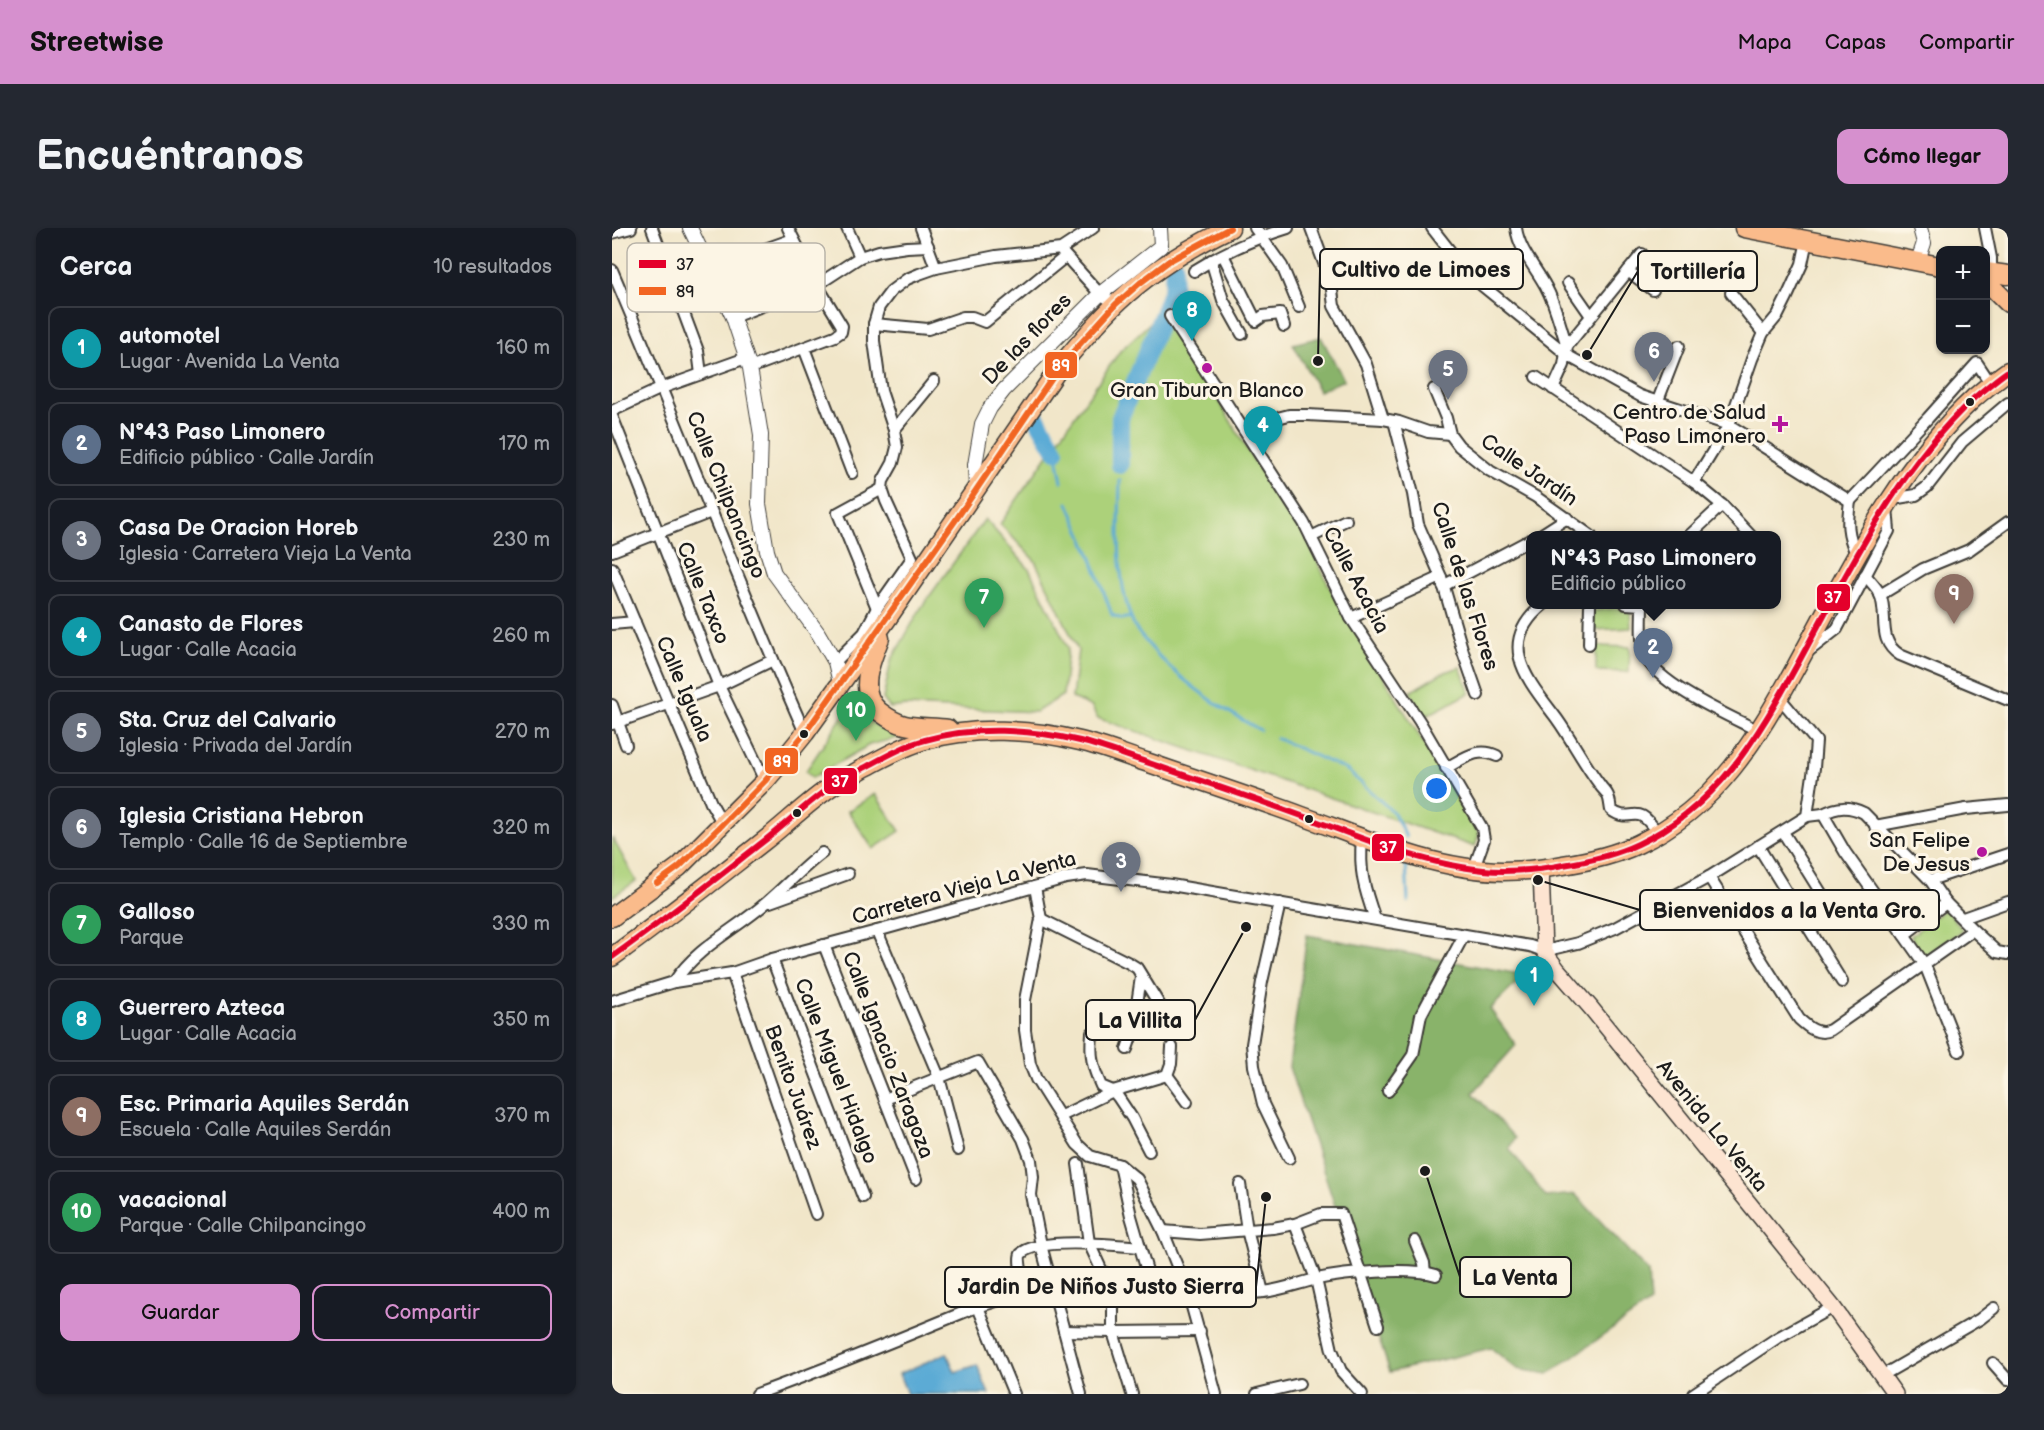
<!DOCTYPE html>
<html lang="es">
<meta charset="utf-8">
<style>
:root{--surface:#171b24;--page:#242831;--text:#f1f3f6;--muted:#9ea1a6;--line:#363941;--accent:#d690ce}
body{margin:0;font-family:"Balsamiq Sans",sans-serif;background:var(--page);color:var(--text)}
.controls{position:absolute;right:18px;top:18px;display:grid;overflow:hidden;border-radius:12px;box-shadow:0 2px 4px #0004}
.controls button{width:54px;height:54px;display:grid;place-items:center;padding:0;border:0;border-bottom:2px solid var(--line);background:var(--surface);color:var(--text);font:30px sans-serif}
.you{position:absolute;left:825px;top:561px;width:21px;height:21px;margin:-15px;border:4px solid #fff;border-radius:50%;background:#1a73e8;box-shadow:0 0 0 9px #1a73e833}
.badge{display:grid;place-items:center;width:39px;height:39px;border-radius:50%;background:var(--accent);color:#fff;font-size:20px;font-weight:700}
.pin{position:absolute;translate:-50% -50px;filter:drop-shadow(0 2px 3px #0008)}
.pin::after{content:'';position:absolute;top:32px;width:21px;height:18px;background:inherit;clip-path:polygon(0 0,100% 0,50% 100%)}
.popup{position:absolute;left:914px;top:303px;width:255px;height:78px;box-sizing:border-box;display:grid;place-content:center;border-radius:12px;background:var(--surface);filter:drop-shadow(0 2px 4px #0005);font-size:20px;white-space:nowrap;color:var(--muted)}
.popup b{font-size:22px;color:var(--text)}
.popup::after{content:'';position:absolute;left:50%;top:100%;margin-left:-12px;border:12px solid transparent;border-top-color:var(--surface)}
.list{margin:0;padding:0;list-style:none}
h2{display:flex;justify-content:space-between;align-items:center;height:78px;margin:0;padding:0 24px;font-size:26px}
h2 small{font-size:20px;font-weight:400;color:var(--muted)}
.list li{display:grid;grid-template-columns:39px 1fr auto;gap:18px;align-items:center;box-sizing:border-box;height:84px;margin:0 12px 12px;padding:0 12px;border:2px solid var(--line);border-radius:12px}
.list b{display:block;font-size:22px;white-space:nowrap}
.list p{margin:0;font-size:20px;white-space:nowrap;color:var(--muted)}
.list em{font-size:20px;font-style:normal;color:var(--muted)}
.actions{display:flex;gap:12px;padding:18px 24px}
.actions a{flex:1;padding:14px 0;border:2px solid var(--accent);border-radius:12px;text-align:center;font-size:21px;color:var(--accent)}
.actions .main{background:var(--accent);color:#111}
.map{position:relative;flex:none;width:1396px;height:1166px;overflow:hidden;border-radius:12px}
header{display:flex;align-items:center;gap:36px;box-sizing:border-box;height:84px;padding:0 30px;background:var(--accent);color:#111}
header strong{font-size:28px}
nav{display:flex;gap:33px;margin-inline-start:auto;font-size:21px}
.intro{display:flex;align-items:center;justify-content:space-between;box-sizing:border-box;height:144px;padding:0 36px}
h1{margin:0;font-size:42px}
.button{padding:15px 27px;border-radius:12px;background:var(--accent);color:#111;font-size:21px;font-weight:700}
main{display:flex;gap:36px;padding:0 36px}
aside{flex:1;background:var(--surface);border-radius:12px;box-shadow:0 2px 4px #0004}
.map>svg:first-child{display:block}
</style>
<header>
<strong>Streetwise</strong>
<nav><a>Mapa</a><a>Capas</a><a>Compartir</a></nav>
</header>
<div class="intro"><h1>Encuéntranos</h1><a class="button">Cómo llegar</a></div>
<main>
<aside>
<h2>Cerca<small>10 resultados</small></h2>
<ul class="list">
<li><span class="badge" style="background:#0f9aa8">1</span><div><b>automotel</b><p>Lugar · Avenida La Venta</p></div><em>160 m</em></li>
<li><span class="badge" style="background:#5c6f8a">2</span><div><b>N°43 Paso Limonero</b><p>Edificio público · Calle Jardín</p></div><em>170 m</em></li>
<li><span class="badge" style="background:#6b7280">3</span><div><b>Casa De Oracion Horeb</b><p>Iglesia · Carretera Vieja La Venta</p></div><em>230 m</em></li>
<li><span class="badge" style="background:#0f9aa8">4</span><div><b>Canasto de Flores</b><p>Lugar · Calle Acacia</p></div><em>260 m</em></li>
<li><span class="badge" style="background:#6b7280">5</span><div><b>Sta. Cruz del Calvario</b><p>Iglesia · Privada del Jardín</p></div><em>270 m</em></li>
<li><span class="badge" style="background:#6b7280">6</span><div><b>Iglesia Cristiana Hebron</b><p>Templo · Calle 16 de Septiembre</p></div><em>320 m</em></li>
<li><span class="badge" style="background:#2e9e5b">7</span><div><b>Galloso</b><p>Parque</p></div><em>330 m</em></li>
<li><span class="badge" style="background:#0f9aa8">8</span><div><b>Guerrero Azteca</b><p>Lugar · Calle Acacia</p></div><em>350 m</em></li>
<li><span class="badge" style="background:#8d6e63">9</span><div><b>Esc. Primaria Aquiles Serdán</b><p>Escuela · Calle Aquiles Serdán</p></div><em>370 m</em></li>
<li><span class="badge" style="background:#2e9e5b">10</span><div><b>vacacional</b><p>Parque · Calle Chilpancingo</p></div><em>400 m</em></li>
</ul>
<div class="actions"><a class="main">Guardar</a><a>Compartir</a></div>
</aside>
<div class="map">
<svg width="1396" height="1166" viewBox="0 0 1396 1166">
<rect width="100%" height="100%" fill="#fcf5e5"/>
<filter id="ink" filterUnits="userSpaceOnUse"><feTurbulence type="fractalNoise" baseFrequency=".0167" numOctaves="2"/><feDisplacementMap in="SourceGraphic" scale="12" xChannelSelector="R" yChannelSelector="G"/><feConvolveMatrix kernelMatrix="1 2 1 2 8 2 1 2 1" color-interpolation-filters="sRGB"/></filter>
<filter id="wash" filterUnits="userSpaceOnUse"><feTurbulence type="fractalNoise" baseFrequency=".008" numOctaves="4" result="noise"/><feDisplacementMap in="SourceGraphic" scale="24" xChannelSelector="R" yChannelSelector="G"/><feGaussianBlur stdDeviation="1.35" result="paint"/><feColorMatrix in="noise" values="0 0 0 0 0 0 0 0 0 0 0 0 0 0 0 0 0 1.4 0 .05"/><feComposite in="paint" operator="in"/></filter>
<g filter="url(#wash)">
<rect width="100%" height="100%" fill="#f1e6c9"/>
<g fill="#acd17a" stroke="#64764b" stroke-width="1.5">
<polygon points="553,81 642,233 689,299 721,366 867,606 863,619 485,490 480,479 460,470 466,422 423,333 388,296 508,123"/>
<polygon points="373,291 417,341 456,420 451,467 424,484 293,478 278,480 271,471 279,433 309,380"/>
<polygon points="1018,378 1019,400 982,402 980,383"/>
<polygon points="984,418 1018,419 1017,444 984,443"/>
<polygon points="848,439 858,465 812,489 798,464 828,446"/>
<path d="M244,468c7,28 23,33 49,40l-36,9 -57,33 -6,-7z"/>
<polygon points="263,566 288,603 261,621 236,583"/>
<polygon points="0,609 24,653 0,669"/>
<polygon points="1334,680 1351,703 1311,729 1299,708"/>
</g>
<g fill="#89b36a" stroke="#526843" stroke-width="1.5">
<polygon points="709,109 732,152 707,163 681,116"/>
<polygon points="695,707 913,747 878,781 904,817 861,865 903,910 897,920 934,969 963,966 1036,1044 1038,1075 936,1146 905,1141 879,1120 778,1144 677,839"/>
</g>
<polygon fill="#5babd5" stroke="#3c6478" stroke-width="1.5" points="335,1125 343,1144 365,1137 377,1166 295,1166 287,1146"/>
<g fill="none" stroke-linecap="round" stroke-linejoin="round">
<g stroke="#5babd5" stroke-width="3">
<polyline points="444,223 450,254"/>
<path d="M508,252c-1,46 -5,102 14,145 3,7 9,13 14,19 30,36 70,63 112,86"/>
<polyline points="456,275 479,328 500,387 510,391 519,389"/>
<polyline points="664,510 735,542 782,585 794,609"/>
<polyline points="794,635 796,674"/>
</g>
<g stroke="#5babd5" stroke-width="18">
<polyline points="428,171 420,182 444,223"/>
<polyline points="508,237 508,190 553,81 561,59 562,36"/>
</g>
</g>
</g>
<g filter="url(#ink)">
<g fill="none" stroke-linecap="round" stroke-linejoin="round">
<defs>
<g id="minor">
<polyline points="40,0 86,123 89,146"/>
<polyline points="235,0 248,29"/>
<polyline points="309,0 324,40"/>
<polyline points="643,0 670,38 687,79"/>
<polyline points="699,0 719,54 722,78 754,136 771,191"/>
<polyline points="820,0 856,46 958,129 1028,168 1117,197 1238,273"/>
<path d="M904,0c3,22 20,40 30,59 10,18 14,39 21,59"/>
<polyline points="1373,0 1379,30 1379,44"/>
<polyline points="0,5 19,0"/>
<polyline points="450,24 488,66 504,76"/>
<polyline points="611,27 644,93 651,88 668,86 672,98"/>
<polyline points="599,32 611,72 630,106"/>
<polyline points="97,41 181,11"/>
<path d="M0,42c66,154 125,311 193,463"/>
<path d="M582,43c30,-19 61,-33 94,-43"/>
<polyline points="1016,43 1041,62"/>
<polyline points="956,55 979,88"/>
<polyline points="1119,65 1151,105"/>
<polyline points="558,88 692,295 739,390 808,494 870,600 872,612 862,640"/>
<polyline points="121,89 205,57 248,29 267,23 295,19 316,18"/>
<polyline points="262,96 316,101 351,89 360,89 373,94 453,29"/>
<polyline points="192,120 240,245"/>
<polyline points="138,140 223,108 229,104 230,98 205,57 176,0"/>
<polyline points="924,149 1082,254 1110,277 1139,308"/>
<polyline points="822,161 834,190 838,206 847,218 878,243 924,269 979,308"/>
<polyline points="941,161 952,137 955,118 1030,26"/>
<polyline points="1045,175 1067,118"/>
<polyline points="0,183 50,160 134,130"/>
<polyline points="0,188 107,458 153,553"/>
<polyline points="782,193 801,266 806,296 829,349 851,424 866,467"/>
<polyline points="282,202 322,153"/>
<polyline points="633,203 650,194 677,187 695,187 771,191 787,194 816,204 838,206"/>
<polyline points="1082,254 1117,197 1140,131 1151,105 1166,87 1175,69 1190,36 1195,12"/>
<polyline points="1280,271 1304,267 1315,259 1350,214 1396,175"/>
<polyline points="1238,273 1316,190 1365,135 1379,156"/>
<path d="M1238,273c-3,23 -3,32 6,53"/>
<polyline points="927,308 955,290"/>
<polyline points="1077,308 1110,277"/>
<polyline points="699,309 734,292"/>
<polyline points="0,323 99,284"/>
<polyline points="0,340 99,575 111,596"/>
<path d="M1253,347c5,6 12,13 15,19 9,22 -4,46 20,61l108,45"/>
<polyline points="831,358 918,312"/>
<polyline points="1268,367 1311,341 1357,322 1396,294"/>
<path d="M932,376c-50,40 -16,76 13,115 15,21 27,45 43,66 2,4 7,7 8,11 2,4 2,10 3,14 22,16 25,-11 46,23"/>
<polyline points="1014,376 1030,377"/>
<path d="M1030,376c0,16 -2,36 3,51 11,29 86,62 114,76"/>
<polyline points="265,380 226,285 270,261"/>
<polyline points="739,390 829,349"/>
<polyline points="0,396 23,394"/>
<polyline points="977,416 978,376"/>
<polyline points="1198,422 1225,401 1277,303 1275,279"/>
<polyline points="223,434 252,405 265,380 300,330 274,273 270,261 271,253 281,235 285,219 282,202 269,163 262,113 262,96 267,79 279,63 295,51 307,46 324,40 384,28 449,21 481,0"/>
<polyline points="0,477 14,517"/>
<polyline points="0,496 107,458 161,432"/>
<path d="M834,540c17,-9 32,-22 51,-12"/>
<path d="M1211,586c15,-8 26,-8 41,-1l66,67 16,23 27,27 24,22 11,2"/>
<polyline points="1195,588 1211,586 1233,624 1313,737 1347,823"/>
<polyline points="1263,598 1354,581 1396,577"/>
<polyline points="1171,604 1224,689"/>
<path d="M750,610c-3,33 2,50 13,81"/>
<polyline points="1146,618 1230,754"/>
<path d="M1097,649l90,142c9,8 19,17 31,11l143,-100"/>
<polyline points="1318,652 1396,626"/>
<polyline points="423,659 429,691 413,772 413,802 418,836 424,851 465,916 478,928 508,937 525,951 551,1003 577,1068 604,1166"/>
<polyline points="158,674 236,646"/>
<polyline points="668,675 650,754 640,816 642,838 651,876 677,930"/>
<polyline points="1351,690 1396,674"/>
<polyline points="429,691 517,735 525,740 550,781"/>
<polyline points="265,703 327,849 346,922"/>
<polyline points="1292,707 1334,675"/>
<polyline points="212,717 304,951"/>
<polyline points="160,731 251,969"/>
<polyline points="120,745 204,986"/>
<path d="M62,754c23,-35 61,-52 92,-79 19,-16 36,-35 56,-50"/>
<polyline points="0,773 62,754 120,745 160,731 265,703 454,650 475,647 559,657 918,718 932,723 966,715 1003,700 1097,649 1195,588 1202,540 1204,513 1167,469"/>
<path d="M521,803l-41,2c-2,22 0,33 9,53l12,5 5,6 14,21 17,33"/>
<polyline points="515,821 521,803 529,749"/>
<polyline points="555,847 575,874"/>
<polyline points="776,863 801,827 809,787 852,707"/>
<polyline points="273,871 366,834 411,911 419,932 421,949 419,967 429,1017 469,1166"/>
<polyline points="449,888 501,863 555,847 559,836 560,819"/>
<polyline points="466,936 477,1015 501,1067 501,1104 520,1166"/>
<polyline points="508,937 519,988 535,1043"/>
<polyline points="628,956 635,1002 651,1064"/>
<polyline points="683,996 704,1051 720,1122 729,1143 750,1166"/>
<polyline points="551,1003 588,1006 661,1000 683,996 709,986 729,986 766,1098"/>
<polyline points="803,1013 812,1035 813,1045"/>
<path d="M577,1068c25,-2 50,-1 74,-4 19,-2 36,-9 54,-13 29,-6 91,-12 119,-4"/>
<polyline points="366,1079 402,1166"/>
<polyline points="452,1103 501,1104 588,1103"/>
<polyline points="1381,1135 1396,1152"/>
<polyline points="1271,1147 1368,1091 1382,1080"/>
<path d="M145,1166c71,-26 142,-55 212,-84 17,-7 41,-10 54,-24 0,-6 -5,-28 -2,-32 15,-17 96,-9 119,-7"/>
<polyline points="645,1166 687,1156"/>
<polyline points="1081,1166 1165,1110 1221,1079"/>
</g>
<g id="tertiary">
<polyline points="78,0 121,89 138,140 149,207 147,276 155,323 162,345 206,405 223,434 228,455"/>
<polyline points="1306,33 1312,15 1308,0"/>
<polyline points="364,262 363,237 370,196 378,180 392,162 488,66 549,18 548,0"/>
</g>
<polyline id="secondary" points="929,641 932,723 946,742 979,780 1221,1079 1283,1166"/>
<g id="trunk">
<polyline points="1132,0 1328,38"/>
<polyline points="1374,44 1396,47"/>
<polyline points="1374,53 1396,75"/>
<path d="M268,410c-9,23 -24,55 0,74 8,6 16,11 25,13 14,3 29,2 43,4"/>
<path d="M0,689l67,-50 86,-86 19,-22 21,-26 82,-114 174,-254c18,-21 36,-43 56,-62 33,-32 72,-55 113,-75"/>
<path d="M0,729c52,-37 102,-77 152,-116 23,-18 44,-39 68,-55 9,-6 20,-11 30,-17 21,-11 41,-23 63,-29 48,-14 107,-11 155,1 22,5 44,14 66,21 52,18 104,35 156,54 64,23 132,54 201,55 20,0 41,-2 60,-6 26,-4 52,-10 75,-21 79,-37 119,-106 159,-179 51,-93 98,-194 177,-267 11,-9 22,-19 34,-27"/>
</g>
</defs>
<use href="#minor" stroke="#3c3a36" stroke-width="14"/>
<use href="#tertiary" stroke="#3c3a36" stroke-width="16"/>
<use href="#secondary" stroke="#3c3a36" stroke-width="18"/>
<use href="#trunk" stroke="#3c3a36" stroke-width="21"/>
<use href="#minor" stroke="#fff" stroke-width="10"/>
<use href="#tertiary" stroke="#fff" stroke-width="14"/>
<use href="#secondary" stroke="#fde4d1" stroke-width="15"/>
<use href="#trunk" stroke="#fabb8b" stroke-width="18"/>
<defs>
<path id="bus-1" d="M0,729c52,-37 102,-77 152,-116 23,-18 44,-39 68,-55 9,-6 20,-11 30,-17 21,-11 41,-23 63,-29 48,-14 107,-11 155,1 22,5 44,14 66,21 52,18 104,35 156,54 64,23 132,54 201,55 20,0 41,-2 60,-6 26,-4 52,-10 75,-21 79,-37 119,-106 159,-179 51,-93 98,-194 177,-267 11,-9 22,-19 34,-27"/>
<polyline id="bus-2" points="45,655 67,639 111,596 153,553 193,505 343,293 449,137 504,76 528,55 557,33 618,0"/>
</defs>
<use href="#bus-1" stroke="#fcf5e5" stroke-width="10"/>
<use href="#bus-2" stroke="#fcf5e5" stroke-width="10"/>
<use href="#bus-1" stroke="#e4002b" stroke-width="6"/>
<use href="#bus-2" stroke="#f26522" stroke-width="6"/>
</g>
</g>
<g fill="#b5179e" stroke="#fcf5e5" stroke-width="2">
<circle cx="595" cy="140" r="6"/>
<path d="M1165 187h6v6h6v6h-6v6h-6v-6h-6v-6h6z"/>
<circle cx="1370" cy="624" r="6"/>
</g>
<g fill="#1c1c1c" stroke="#fcf5e5" stroke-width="2">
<circle cx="1358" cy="174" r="5"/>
<circle cx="192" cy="506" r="5"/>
<circle cx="185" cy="585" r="5"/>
<circle cx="697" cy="591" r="5"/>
</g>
<g text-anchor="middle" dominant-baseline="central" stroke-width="6" stroke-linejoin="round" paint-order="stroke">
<g font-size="21" fill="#1c1c1c" stroke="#fcf5e5">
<text transform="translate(415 111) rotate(-46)">De las flores</text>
<text transform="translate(917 242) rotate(34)">Calle Jardín</text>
<text transform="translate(114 267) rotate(68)">Calle Chilpancingo</text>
<text transform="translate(744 352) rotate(62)">Calle Acacia</text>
<text transform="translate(853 358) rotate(72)">Calle de las Flores</text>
<text transform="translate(91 365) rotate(68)">Calle Taxco</text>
<text transform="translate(72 461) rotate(67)">Calle Iguala</text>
<text transform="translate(352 660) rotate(-15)">Carretera Vieja La Venta</text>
<text transform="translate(276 827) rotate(69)">Calle Ignacio Zaragoza</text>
<text transform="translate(224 843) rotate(69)">Calle Miguel Hidalgo</text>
<text transform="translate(181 859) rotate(70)">Benito Juárez</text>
<text transform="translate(1100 898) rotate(51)">Avenida La Venta</text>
</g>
<g font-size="21" fill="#1c1c1c" stroke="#fcf5e5" text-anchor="end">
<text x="595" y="162" text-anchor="middle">Gran Tiburon Blanco</text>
<text x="1154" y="184">Centro de Salud<tspan x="1154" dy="24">Paso Limonero</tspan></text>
<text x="1358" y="612">San Felipe<tspan x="1358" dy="24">De Jesus</tspan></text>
</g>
</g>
<rect x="15" y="15" width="198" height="69" rx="9" fill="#fcf5e5" stroke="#b9b4a9" stroke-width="1.5"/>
<rect x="27" y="32" width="27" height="8" fill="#e4002b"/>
<rect x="27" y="59" width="27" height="8" fill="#f26522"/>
<g font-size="16" fill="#1c1c1c">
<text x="64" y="42">37</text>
<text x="64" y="69">89</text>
</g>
<path fill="none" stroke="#1c1c1c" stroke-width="2" d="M706 133L708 41M975 127L1026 43M926 652L1028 682M634 699L583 792M813 943L848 1049M654 969L644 1059"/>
<g fill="#1c1c1c" stroke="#fcf5e5" stroke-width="2">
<circle cx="706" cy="133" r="6"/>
<circle cx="975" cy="127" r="6"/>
<circle cx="926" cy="652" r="6"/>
<circle cx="634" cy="699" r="6"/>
<circle cx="813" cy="943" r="6"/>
<circle cx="654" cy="969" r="6"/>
</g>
<g fill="#fcf5e5" stroke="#1c1c1c" stroke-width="2">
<rect x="708" y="21" width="203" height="40" rx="6"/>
<rect x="1026" y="23" width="119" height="40" rx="6"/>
<rect x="1028" y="662" width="299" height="40" rx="6"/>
<rect x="474" y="772" width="109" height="40" rx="6"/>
<rect x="848" y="1029" width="111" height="40" rx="6"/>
<rect x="333" y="1039" width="311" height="40" rx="6"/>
</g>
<g font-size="22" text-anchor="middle" font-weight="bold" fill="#1c1c1c">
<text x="809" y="49">Cultivo de Limoes</text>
<text x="1086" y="51">Tortillería</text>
<text x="1177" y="690">Bienvenidos a la Venta Gro.</text>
<text x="528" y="800">La Villita</text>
<text x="903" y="1057">La Venta</text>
<text x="489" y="1066">Jardin De Niños Justo Sierra</text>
</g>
<g stroke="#fcf5e5" stroke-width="2">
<rect x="432" y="123" width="34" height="28" rx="6" fill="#f26522"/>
<rect x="1204" y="355" width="35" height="29" rx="6" fill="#e4002b"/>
<rect x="152" y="519" width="35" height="28" rx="6" fill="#f26522"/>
<rect x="211" y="539" width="35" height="28" rx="6" fill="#e4002b"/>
<rect x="759" y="605" width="34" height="29" rx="6" fill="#e4002b"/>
</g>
<g font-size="16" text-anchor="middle" font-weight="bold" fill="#fff">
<text x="449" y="143">89</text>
<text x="1221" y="375">37</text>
<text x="170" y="539">89</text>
<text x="228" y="559">37</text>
<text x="776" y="625">37</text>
</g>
</svg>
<div class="controls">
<button>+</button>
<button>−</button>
</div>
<div class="you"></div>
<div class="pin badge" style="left:922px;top:778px;background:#0f9aa8">1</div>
<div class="pin badge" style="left:1041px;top:450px;background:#5c6f8a">2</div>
<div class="popup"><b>N°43 Paso Limonero</b>Edificio público</div>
<div class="pin badge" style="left:509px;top:664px;background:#6b7280">3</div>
<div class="pin badge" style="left:651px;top:228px;background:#0f9aa8">4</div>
<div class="pin badge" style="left:836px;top:172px;background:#6b7280">5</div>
<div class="pin badge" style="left:1042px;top:154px;background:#6b7280">6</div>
<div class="pin badge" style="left:372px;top:400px;background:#2e9e5b">7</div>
<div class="pin badge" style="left:580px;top:113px;background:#0f9aa8">8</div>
<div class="pin badge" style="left:1342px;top:396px;background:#8d6e63">9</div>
<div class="pin badge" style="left:244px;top:513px;background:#2e9e5b">10</div>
</div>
</main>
